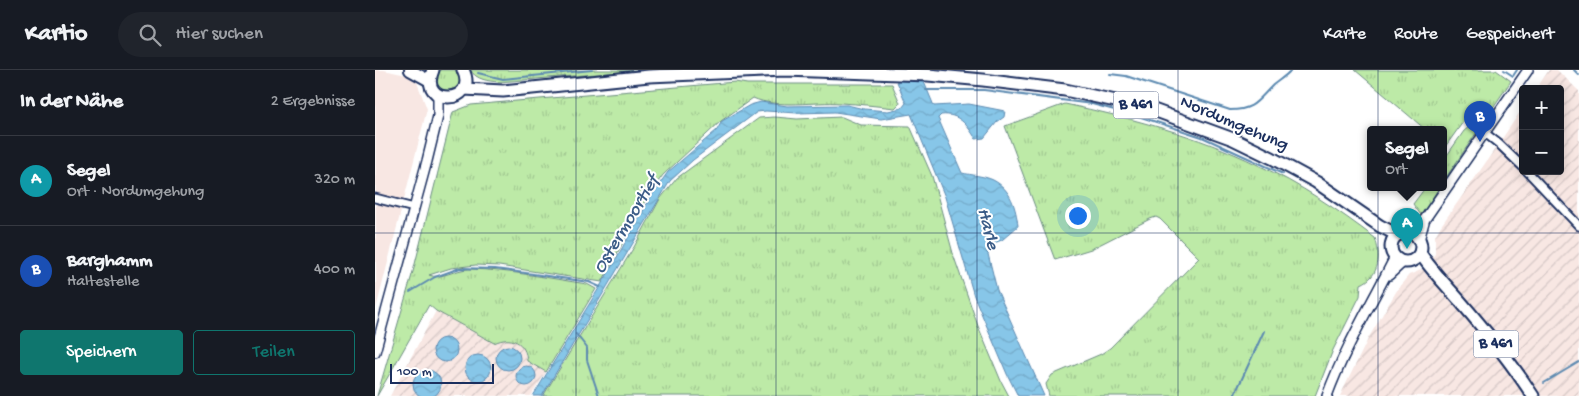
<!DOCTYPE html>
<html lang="de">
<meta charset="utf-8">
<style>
:root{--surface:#171b24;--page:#20242c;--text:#f1f3f6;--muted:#9ea1a6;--line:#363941;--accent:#0f766e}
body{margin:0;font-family:"Gochi Hand",sans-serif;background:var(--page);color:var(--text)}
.controls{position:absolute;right:15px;top:15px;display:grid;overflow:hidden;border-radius:5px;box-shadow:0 2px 12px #0003}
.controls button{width:45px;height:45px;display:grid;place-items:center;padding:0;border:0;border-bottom:1px solid var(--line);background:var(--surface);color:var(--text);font:25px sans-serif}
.scale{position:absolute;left:15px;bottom:12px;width:104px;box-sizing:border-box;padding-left:5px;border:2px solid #1b2f5e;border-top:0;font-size:14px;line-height:18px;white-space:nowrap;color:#1b2f5e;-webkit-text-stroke:4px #fff;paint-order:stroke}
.you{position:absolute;left:702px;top:145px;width:18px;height:18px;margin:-12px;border:4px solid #fff;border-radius:50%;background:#1a73e8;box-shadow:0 0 0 8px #1a73e833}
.badge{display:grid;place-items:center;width:32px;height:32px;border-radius:50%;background:var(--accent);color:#fff;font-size:16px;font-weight:700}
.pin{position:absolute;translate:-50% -41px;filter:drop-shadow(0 1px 2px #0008)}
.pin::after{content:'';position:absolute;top:26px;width:18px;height:15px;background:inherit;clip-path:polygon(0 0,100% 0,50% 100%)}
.popup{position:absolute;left:992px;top:56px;width:80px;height:65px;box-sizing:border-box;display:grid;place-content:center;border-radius:5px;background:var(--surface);filter:drop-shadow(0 1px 4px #0005);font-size:16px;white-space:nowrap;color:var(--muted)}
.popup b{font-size:19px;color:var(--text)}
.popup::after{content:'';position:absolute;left:50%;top:100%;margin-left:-10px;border:10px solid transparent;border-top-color:var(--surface)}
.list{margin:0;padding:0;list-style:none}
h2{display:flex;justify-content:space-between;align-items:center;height:65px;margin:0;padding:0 20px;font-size:21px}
h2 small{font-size:16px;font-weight:400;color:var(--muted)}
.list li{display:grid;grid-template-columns:32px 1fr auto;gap:15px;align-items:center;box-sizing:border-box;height:90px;padding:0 20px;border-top:1px solid var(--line)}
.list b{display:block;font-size:19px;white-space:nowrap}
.list p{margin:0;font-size:16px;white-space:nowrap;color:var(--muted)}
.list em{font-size:16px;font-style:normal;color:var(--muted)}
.actions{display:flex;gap:10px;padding:15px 20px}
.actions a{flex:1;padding:11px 0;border:1px solid var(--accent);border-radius:5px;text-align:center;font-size:18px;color:var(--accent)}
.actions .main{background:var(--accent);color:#fff}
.icon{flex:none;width:28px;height:28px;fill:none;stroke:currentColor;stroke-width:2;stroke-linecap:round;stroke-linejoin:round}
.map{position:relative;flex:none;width:1204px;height:326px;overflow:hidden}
header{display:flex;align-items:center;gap:30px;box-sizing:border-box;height:70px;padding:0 25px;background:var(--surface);border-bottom:1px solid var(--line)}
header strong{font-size:24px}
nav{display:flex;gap:28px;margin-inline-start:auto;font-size:18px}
.search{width:350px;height:45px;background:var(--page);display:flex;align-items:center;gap:12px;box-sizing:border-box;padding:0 18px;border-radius:28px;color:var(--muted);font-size:19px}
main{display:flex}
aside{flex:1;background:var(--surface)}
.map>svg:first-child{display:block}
</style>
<header>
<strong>Kartio</strong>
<div class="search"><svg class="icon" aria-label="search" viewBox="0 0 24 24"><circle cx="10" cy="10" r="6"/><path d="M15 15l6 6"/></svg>Hier suchen</div>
<nav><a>Karte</a><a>Route</a><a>Gespeichert</a></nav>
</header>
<main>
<aside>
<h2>In der Nähe<small>2 Ergebnisse</small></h2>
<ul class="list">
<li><span class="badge" style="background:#0f9aa8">A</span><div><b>Segel</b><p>Ort · Nordumgehung</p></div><em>320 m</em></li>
<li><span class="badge" style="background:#1a4fb4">B</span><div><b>Barghamm</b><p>Haltestelle</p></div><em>400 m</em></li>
</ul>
<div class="actions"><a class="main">Speichern</a><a>Teilen</a></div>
</aside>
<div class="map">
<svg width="1204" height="326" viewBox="0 0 1204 326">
<defs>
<pattern id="industrial-furrows" width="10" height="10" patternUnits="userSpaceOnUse" patternTransform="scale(1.25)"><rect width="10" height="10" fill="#f8e7e3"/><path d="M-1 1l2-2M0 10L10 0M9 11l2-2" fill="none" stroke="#d4c6c5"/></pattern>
<pattern id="grass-tufts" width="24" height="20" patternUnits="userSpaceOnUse" patternTransform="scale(1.25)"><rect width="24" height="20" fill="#bdeaa7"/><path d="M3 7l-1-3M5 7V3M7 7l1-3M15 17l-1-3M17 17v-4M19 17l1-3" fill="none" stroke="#a2c992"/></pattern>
<pattern id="water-waves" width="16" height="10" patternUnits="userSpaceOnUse" patternTransform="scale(1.25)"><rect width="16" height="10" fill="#87c6e8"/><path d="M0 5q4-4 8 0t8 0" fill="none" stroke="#74aac9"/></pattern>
</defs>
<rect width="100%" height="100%" fill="#fff"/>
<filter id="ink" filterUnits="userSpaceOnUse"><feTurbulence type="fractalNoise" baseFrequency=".02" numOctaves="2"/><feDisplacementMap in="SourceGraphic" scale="10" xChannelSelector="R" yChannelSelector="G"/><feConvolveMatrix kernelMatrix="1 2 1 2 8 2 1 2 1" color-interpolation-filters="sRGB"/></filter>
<g filter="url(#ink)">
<polygon fill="#f8e7e3" points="0,0 9,0 40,7 52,39 1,239"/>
<g fill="url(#industrial-furrows)">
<polygon points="1174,0 1182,0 1204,21 1204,326 965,326 994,267 1024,217 1034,205 1046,200 1060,184 1060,166 1065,157 1100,108 1148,38 1148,101 1185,101 1185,19 1161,19"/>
<polygon points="61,241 119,273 129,269 137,269 148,276 152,292 171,302 156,326 15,326"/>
</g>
<g fill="url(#grass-tufts)" stroke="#6c8c82">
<path d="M64,0h19c15,31 -37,25 -19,0z"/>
<path d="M95,0h176l-147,12c-11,-1 -22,-2 -29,-12z"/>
<polygon points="980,0 1121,0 1136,11 1108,52 1096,49 1088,52 1070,77 1068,75 1068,60 1051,60"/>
<path d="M360,12l12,2h145l8,19 -5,5c-18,-2 -36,-4 -54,-5 -26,-2 -64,6 -88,-5l-32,23 -58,54 -16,22 -45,85 -103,-16 -23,-1 -25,3 -22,7c11,5 27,-6 40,-6 40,1 79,9 118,15l9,5 -50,83 -19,-11c-1,-19 -16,-26 -33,-18l-58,-32 -7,-6 -52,91 37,-128 39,-156 18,-7z"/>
<path d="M690,34c66,14 132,31 193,61 42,19 80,45 117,73 6,17 5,38 -14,46l-1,12 -27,54 -18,46h-266l-3,-12 6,-9 49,-21 9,-6 89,-90 -39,-39 -4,-2 -6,2 -59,30 -36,11 -50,-134z"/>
<polygon points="400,47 422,49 467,47 486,55 535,56 557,106 579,187 603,256 626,311 634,326 168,326 259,177 285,129 302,108 384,48"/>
<polygon points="1094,57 1099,57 1104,59 1068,112 1068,91 1089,61"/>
<polygon points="1050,118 1064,118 1046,145 1038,134"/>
</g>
<g fill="url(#water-waves)" stroke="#5c8ab1">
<path d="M517,0h27l15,36 35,-2 36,7 -1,6 -7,5 -13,16 -8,1c-9,-14 -17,-26 -35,-24l-3,3 24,55c9,2 23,3 31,7 18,9 23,28 25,46l-16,14 -16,6 11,44 47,106h-26l-11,-22 -33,-78 -29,-99 -34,-83 -30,5 -46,-7 -38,1 -31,-2 -9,1 -64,48 -23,21 -128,215h-9l74,-121 46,-82 15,-21 49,-42 5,-9 28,-16 11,-3 26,4 60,-1 17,4 24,2 14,-3 4,-5z"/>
<circle cx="70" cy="280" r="12"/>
<circle cx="133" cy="288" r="12"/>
<circle cx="103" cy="298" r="13"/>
<circle cx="151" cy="306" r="10"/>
<circle cx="52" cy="314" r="14"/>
</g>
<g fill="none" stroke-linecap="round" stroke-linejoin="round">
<g stroke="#5c8ab1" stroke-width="2">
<polyline points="1129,0 1138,6 1142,0"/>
<polyline points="1199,0 1204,5"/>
<polyline points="103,3 128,9 217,0"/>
<path d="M735,4l16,2 104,34c24,0 27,-9 43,-25 6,-5 13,-9 18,-15"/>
<polyline points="551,20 609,20 717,34 766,47 827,67 908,104"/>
<polyline points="35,222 60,207 85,198 120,199 158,204 214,212 225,217"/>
<polyline points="201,264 212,278 212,290 224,326"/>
<polyline points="1169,313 1204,292"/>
<polyline points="859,326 889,261"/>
</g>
<defs>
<g id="minor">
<polyline points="1110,63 1124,74 1148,97"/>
<polyline points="1152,101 1204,156"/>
<polyline points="0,128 39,138"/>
</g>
<g id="tertiary">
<polyline points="1036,163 1050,149 1153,0"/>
<polyline points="1044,170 1049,152"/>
<polyline points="1014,205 1028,192"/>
<polyline points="0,282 52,91 63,46 63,25"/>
<path d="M952,326c18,-49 45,-93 68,-139"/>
</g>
<polyline id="secondary" points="35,0 55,11"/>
<g id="primary">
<path d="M58,0c-16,37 47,35 30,0"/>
<polyline points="89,19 128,21 274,6 410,0 553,5 608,10 690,20 773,38 858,69 897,88 941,112 1005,156 1023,165"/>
<circle cx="1031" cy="177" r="15"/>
<path d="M1045,183c12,18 26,32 40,48 26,30 51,61 73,95"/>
</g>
</defs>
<use href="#minor" stroke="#1b2f5e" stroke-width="11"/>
<use href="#tertiary" stroke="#1b2f5e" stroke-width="12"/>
<use href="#secondary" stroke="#1b2f5e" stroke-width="14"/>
<use href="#primary" stroke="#1b2f5e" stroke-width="15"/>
<use href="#minor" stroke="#fff" stroke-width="7"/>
<use href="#tertiary" stroke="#fff" stroke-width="9"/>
<use href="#secondary" stroke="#fff" stroke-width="10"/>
<use href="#primary" stroke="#fff" stroke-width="11"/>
</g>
</g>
<path fill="none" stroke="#1b2f5e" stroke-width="1" stroke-opacity="0.55" d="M201,0v326M401,0v326M602,0v326M803,0v326M1003,0v326M0,163h1204"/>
<g text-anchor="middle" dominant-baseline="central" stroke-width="4" stroke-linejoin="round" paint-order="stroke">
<g fill="#fff" stroke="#5f6d8e" stroke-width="1">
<rect x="738.5" y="21.5" width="45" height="27" rx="4"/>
<rect x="1098.5" y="260.5" width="45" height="27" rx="4"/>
</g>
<g font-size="16" font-weight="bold" fill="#1b2f5e">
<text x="761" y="35">B 461</text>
<text x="1121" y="274">B 461</text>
</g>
<g font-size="18" fill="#1b2f5e" stroke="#fff">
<text transform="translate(859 54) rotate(23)">Nordumgehung</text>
</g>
<g font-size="19" font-style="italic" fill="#3b5c87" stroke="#fff">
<text transform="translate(252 155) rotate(-59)">Ostermoortief</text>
<text transform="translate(612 159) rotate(75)">Harle</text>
</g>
</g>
</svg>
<div class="controls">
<button>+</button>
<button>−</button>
</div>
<div class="scale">100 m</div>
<div class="you"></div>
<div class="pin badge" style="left:1032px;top:179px;background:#0f9aa8">A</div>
<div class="popup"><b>Segel</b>Ort</div>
<div class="pin badge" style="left:1105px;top:72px;background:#1a4fb4">B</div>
</div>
</main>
